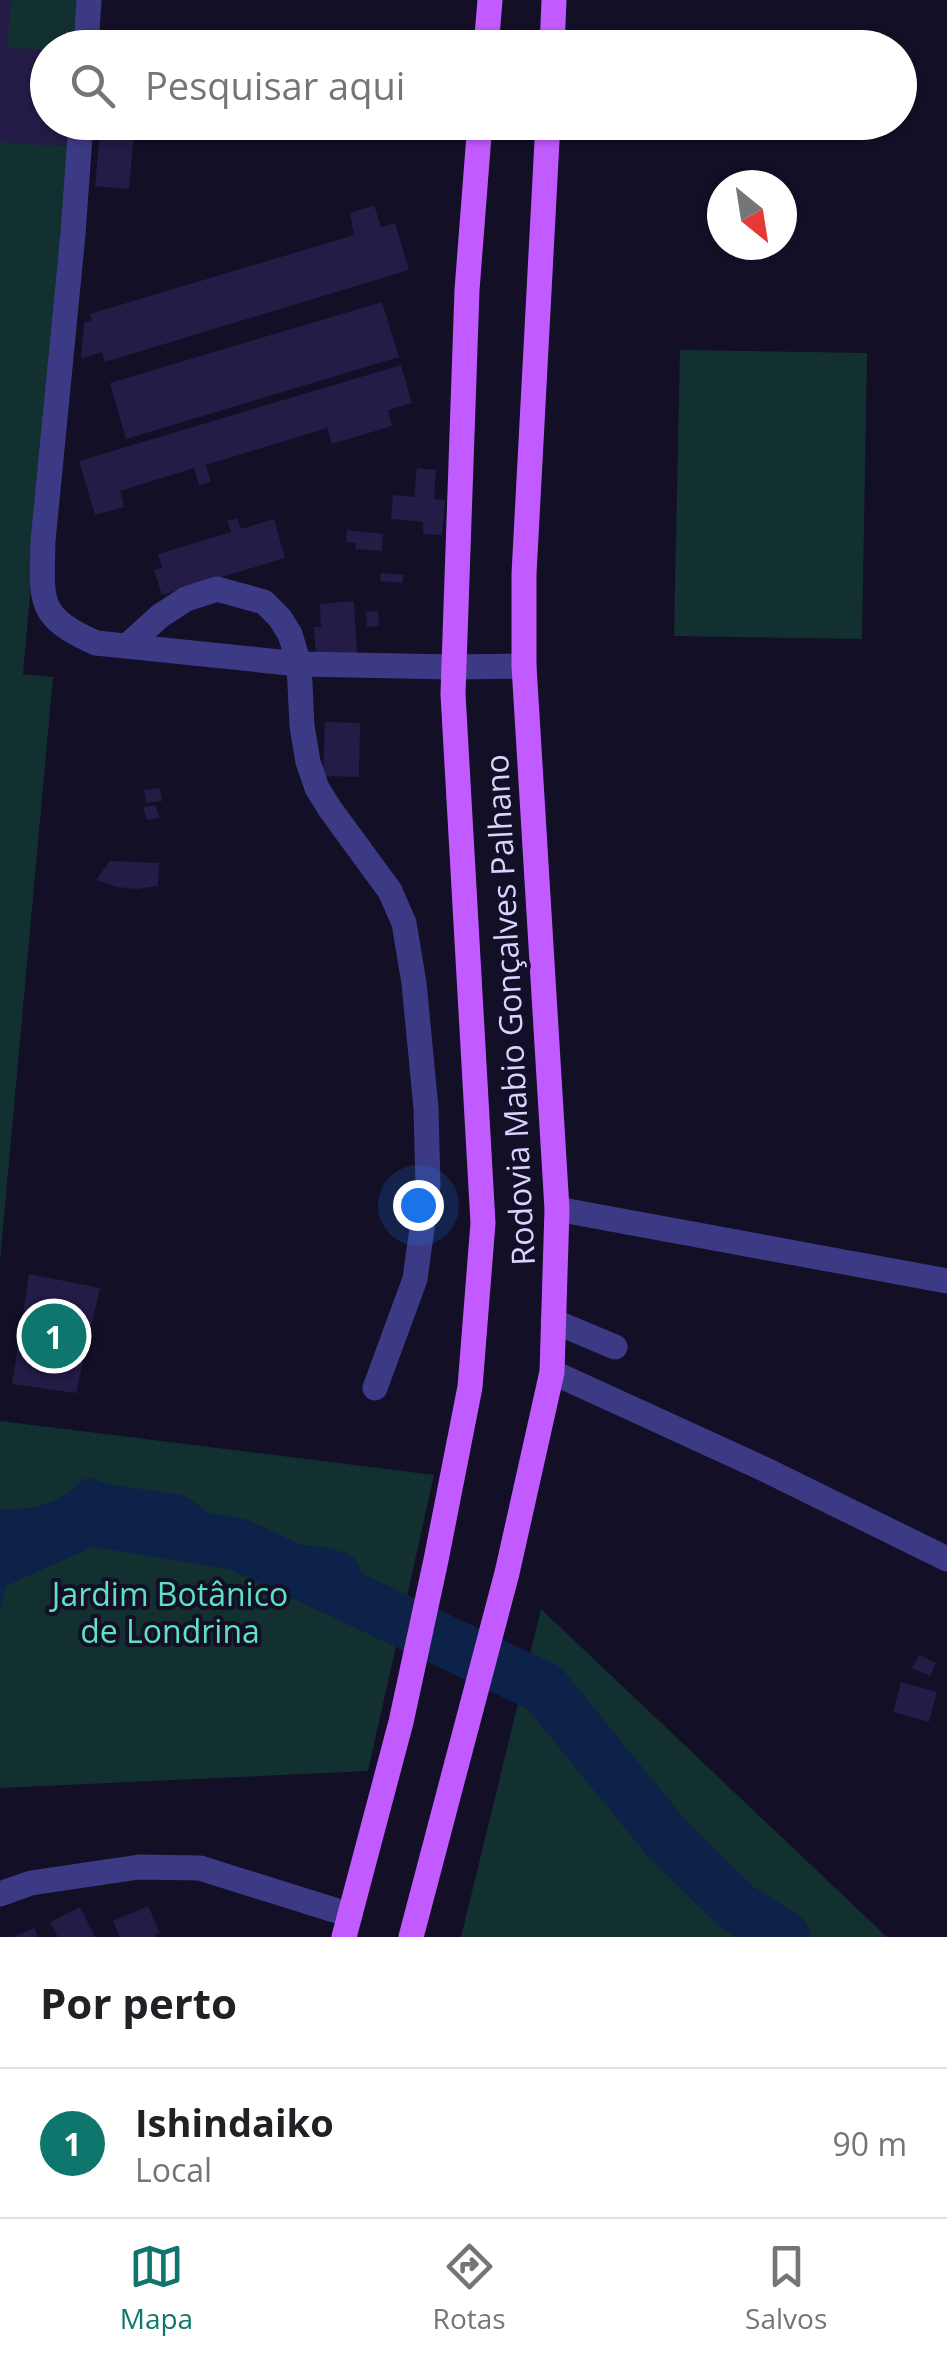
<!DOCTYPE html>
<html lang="pt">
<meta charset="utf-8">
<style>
:root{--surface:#fff;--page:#f6f6f6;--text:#202124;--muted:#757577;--line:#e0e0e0;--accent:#0f766e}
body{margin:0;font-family:"Open Sans",sans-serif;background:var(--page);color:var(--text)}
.compass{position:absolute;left:707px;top:170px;width:90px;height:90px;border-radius:50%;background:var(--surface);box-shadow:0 2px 8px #0004;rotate:150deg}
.you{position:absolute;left:418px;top:1205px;width:35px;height:35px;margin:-25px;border:8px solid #fff;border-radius:50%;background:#1a73e8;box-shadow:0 0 0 15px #1a73e833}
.badge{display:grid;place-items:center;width:65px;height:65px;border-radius:50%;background:var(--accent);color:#fff;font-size:32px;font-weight:700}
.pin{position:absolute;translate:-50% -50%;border:5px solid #fff;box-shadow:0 2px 10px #0006}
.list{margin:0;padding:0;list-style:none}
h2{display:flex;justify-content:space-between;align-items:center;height:130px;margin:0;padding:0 40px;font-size:42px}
h2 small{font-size:32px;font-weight:400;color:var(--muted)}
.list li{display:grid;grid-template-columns:65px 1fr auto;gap:30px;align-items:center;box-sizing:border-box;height:150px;padding:0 40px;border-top:2px solid var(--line)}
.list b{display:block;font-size:38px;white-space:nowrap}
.list p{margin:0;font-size:32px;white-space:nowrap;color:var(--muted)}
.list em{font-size:32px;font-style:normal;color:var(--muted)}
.icon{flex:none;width:55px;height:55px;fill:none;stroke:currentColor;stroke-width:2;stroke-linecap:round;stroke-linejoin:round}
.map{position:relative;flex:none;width:947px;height:1937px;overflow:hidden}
.search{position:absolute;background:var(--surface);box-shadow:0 2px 8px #0004;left:30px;right:30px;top:30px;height:110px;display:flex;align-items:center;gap:25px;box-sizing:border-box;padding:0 35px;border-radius:55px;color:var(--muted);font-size:38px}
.sheet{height:280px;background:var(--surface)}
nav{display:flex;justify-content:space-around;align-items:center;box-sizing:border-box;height:140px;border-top:2px solid var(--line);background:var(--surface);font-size:28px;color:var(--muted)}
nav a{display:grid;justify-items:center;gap:5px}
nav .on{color:var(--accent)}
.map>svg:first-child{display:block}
</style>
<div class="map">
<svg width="947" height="1937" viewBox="0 0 947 1937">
<rect width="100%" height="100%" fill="#130f26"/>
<g fill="#12302f">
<polygon points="0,0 83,0 79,47 48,48 48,122 72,123 23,674 53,677 0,1261"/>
<polygon points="680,350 867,353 862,639 674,636"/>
<polygon points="0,1421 434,1475 368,1771 0,1788"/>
<polygon points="541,1609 887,1937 461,1937"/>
</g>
<path fill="#0c2248" d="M91,1478l16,6 74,11 8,3 27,21 26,11 62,15 22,2 20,6 10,7 10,21 17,18 7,19 -32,-18 -9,-14 -23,-11 -65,-6 -29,-15 -61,-7 -17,-14 -30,-8 -59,-3 -10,2 -35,15 -11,14 1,18 -10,38v-100c29,2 61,-4 81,-29z"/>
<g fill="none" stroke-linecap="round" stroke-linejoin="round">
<polyline stroke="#0c2248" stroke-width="52" points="0,1560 89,1520 238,1544 544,1688 668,1840 737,1907 784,1937"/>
</g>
<g fill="#241b47">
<polygon points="0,0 11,0 7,47 48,51 48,122 71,122 68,147 0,142"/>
<polygon points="101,122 135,122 129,189 95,186"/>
<polygon points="374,205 381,227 395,223 409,270 105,362 102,352 81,359 84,323 92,320 90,314 354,235 350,213"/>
<polygon points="382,302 399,357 126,439 110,383"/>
<polygon points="401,365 412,403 388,410 392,426 332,444 327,428 206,465 211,482 199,485 194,468 120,491 124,507 95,515 79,461"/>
<polygon points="417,468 436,470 434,499 445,500 442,535 423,534 423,522 391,519 393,495 414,497"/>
<polygon points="237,518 241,529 274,519 285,558 162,595 154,570 162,568 158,554 231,532 227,521"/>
<polygon points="347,530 383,534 382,551 355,549 356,543 346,542"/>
<polygon points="381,573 404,575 402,583 380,581"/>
<polygon points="354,601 357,656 316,659 314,627 321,627 320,604"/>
<polygon points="378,611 379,626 367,627 366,612"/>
<polygon points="325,722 360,723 359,777 323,776"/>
<polygon points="160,788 162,801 146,803 144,790"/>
<polygon points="155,805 160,818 147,820 143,807"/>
<polygon points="110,861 159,863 158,886 137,889 117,887 96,880"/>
<polygon points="29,1274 100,1288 76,1393 12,1384"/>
<polygon points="919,1655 936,1663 930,1676 912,1668"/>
<polygon points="901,1682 937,1692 929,1722 893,1712"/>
<polygon points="148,1906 160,1933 155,1935 156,1937 120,1937 113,1921"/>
<polygon points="80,1907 95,1937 58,1937 50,1922"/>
<polygon points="34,1928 38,1937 13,1937"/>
</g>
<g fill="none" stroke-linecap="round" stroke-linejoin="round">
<g stroke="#3d3a85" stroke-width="25">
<polyline points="86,48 89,0"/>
<path d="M81,122l-8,112 -30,307c-1,61 -7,75 53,102l203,21 154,3 71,-1"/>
<polyline points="128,645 160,616 186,599 217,589 264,602 280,618 290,634 299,664 302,726 308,762 317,788 330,809 390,891 404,923 414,983 426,1108 428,1185 415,1279 375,1388"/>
<polyline points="557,1209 947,1281"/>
<polyline points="553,1321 615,1347"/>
<polyline points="552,1372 766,1470 947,1559"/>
<polyline points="0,1894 31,1883 139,1867 200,1868 350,1915"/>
</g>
<g stroke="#c25bff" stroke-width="25">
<polyline points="486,48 490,0"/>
<polyline points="552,48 554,0"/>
<polyline points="344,1937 401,1722 436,1560 470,1387 483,1223 453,694 467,290 480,122"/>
<polyline points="411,1937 507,1573 552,1372 557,1209 524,666 524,574 548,122"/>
</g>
</g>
<g text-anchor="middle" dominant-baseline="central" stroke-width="8" stroke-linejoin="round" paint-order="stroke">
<g font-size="32" fill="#d9d4ff" stroke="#130f26">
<text transform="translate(509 1010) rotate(-93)">Rodovia Mabio Gonçalves Palhano</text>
</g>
<g font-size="32" fill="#5fe0c0" stroke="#130f26">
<text x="170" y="1593">Jardim Botânico<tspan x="170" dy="37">de Londrina</tspan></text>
</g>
</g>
</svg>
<svg class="compass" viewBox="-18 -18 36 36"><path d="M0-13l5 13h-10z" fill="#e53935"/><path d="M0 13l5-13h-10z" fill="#757577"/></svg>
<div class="you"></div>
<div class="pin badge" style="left:54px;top:1336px">1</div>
<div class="search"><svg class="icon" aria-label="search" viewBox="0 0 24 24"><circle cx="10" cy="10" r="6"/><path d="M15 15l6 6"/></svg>Pesquisar aqui</div>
</div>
<section class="sheet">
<h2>Por perto<small></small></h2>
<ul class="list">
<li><span class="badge">1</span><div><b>Ishindaiko</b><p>Local</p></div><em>90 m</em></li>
</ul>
</section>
<nav>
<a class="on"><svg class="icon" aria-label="map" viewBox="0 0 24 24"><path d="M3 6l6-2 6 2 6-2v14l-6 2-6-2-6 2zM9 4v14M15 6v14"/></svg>Mapa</a>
<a><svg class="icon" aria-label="directions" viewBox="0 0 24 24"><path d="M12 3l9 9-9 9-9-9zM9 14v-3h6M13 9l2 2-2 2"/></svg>Rotas</a>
<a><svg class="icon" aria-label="saved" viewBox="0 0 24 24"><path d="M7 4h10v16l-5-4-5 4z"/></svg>Salvos</a>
</nav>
